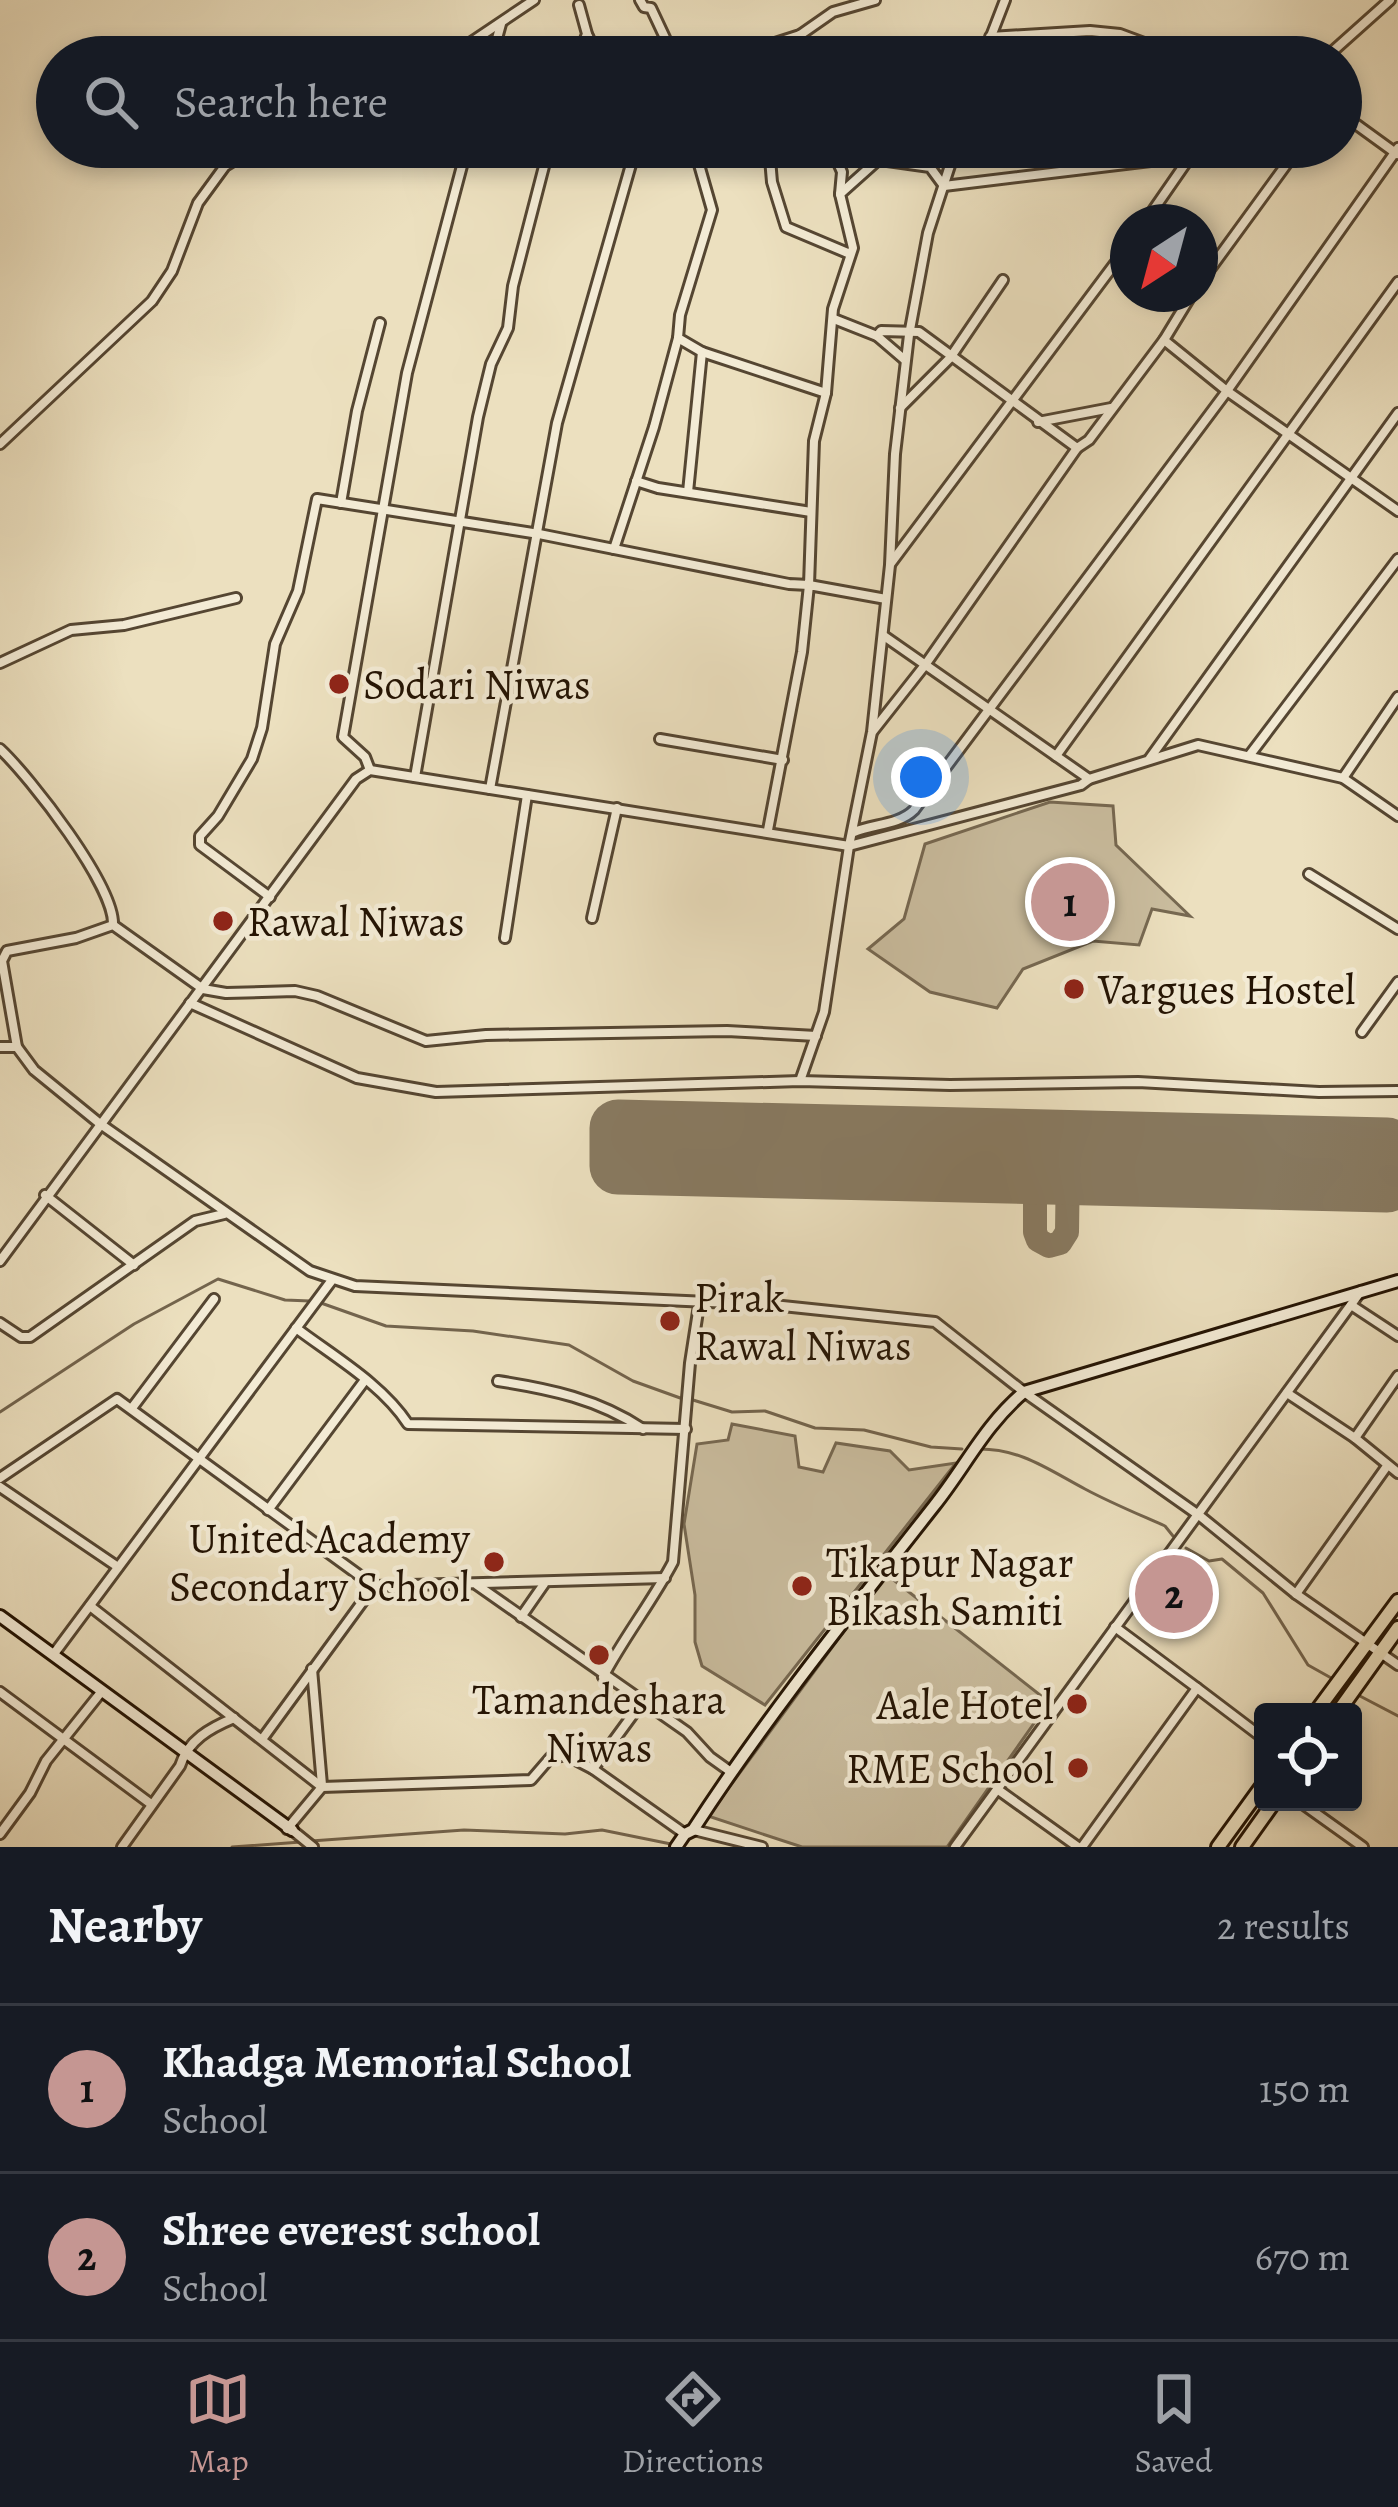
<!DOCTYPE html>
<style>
:root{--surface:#171b24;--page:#242831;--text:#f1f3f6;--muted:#9ea1a6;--line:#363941;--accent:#c59692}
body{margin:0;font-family:Alegreya,serif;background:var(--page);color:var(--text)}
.controls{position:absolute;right:36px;bottom:36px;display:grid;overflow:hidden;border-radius:12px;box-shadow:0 6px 18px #0003}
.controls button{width:108px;height:108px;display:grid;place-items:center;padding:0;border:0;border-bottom:3px solid var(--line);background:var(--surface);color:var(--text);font:60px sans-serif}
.compass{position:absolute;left:1110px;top:204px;width:108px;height:108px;border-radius:50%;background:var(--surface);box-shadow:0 6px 18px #0003;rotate:216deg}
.you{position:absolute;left:921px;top:777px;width:42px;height:42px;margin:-30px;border:9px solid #fff;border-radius:50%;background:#1a73e8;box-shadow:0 0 0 18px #1a73e833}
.badge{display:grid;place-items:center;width:78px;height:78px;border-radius:50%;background:var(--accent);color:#111;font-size:39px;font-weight:700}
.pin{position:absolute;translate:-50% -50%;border:6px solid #fff;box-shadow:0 3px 12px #0006}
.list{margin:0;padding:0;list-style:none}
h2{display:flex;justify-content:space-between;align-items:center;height:156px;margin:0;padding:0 48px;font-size:51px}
h2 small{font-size:39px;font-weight:400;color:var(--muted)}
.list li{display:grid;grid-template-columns:78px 1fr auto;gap:36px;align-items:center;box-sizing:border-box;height:168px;padding:0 48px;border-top:3px solid var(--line)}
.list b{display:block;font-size:45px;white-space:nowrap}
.list p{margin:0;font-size:39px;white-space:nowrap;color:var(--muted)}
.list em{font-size:39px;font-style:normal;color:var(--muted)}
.icon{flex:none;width:66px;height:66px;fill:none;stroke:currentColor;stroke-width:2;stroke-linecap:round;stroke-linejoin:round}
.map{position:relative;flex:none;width:1398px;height:1847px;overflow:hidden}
.search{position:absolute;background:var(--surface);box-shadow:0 6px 18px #0003;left:36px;right:36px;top:36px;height:132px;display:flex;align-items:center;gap:30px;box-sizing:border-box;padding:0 42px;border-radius:66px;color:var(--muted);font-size:45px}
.sheet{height:492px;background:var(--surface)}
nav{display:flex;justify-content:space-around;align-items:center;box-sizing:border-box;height:168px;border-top:3px solid var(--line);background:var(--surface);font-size:33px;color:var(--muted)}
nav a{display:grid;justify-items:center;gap:6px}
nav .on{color:var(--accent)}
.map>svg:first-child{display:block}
</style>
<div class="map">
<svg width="1398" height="1847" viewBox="0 0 1398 1847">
<rect width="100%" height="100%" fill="#ece0bf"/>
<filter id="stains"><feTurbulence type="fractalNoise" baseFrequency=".00167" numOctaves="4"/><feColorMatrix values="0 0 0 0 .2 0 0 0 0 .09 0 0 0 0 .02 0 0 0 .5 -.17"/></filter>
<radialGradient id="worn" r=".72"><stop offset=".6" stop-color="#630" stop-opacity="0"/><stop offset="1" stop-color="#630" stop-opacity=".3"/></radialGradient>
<g fill="#cabd9f" stroke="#766851" stroke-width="3">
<polygon points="1050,802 1113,806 1116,845 1190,916 1152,909 1139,945 1093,941 1023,969 997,1008 930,992 868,949 904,919 925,844"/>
<polygon points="732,1424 795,1436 799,1467 823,1472 836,1443 890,1451 909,1470 956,1463 765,1705 702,1666 695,1642 695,1595 684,1524 697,1444 728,1440"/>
<polygon points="886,1574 1049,1702 947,1847 802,1847 708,1816"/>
</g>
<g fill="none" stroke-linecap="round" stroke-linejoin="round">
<g stroke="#73644d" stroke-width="3">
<polyline points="321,1303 386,1326 473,1331 569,1345 633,1381 683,1399"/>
<polyline points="693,1400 732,1412 765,1411 815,1428 864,1430 931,1447 962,1449"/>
<polyline points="0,1412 134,1324 218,1279 285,1300 310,1301"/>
<path d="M977,1449c43,-1 72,21 108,40 26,14 53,25 80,37l8,10"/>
<polyline points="1186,1548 1209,1561 1222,1559 1263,1593 1308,1665 1333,1679"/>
<polyline points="1358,1695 1398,1716"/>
<polyline points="311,1841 464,1830 565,1834 602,1830 671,1844"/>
<polyline points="232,1847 301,1842"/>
</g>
<polyline stroke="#887a61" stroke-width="24" points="1035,1157 1035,1232 1038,1240 1049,1246 1060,1243 1067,1232 1068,1158"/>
<polygon stroke="#887a61" stroke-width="57" points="618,1128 1387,1146 1387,1184 618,1166"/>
<defs>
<g id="street">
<polyline points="640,0 644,7 651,8 674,57"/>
<polyline points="800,35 805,57"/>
<polyline points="588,36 597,57"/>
<polyline points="990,37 1090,31 1120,34 1155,47 1237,57"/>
<polyline points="449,57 534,0"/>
<polyline points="492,57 501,24"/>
<polyline points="578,57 587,34 579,5"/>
<polyline points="731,57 800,35 833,12 875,0"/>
<polyline points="983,57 1005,0"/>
<polyline points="1310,57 1333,51 1390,0"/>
<polyline points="1341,118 1346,117 1397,154"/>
<polyline points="694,147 712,210 680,315 678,338 702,352 826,393"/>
<polyline points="769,147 772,182 786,227 850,254"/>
<polyline points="831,147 842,172 840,194"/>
<polyline points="838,147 866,158 930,167 944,186 1159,160 1217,147"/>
<polyline points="1145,222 1192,154"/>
<polyline points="1200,283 1299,147"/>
<polyline points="834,319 877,336 881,331 919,332 1077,448 1089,440 1164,340 1227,391 1398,511"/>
<polyline points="877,336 905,360"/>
<polyline points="1164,340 1192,294"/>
<polyline points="900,408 950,358 1003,280"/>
<polyline points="1038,422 1111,408"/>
<polyline points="0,444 152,301 172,271 198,203 225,166 256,147"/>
<polyline points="636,481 658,488 811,512"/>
<polyline points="688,492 702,352"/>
<polyline points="341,503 357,411 380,323"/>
<polyline points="614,549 654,427 678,338"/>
<polyline points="891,563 1128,246"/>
<polyline points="884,636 1089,779 1198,745 1343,778 1398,816"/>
<polyline points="0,663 71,630 124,625 236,598"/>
<polyline points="873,731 925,665 1077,448"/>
<polyline points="660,739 783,760"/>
<path d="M0,749c30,28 115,137 113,176"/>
<polyline points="1056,756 1398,282"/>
<polyline points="1249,756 1398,559"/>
<polyline points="1150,758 1398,413"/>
<polyline points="370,770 365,757 343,737 407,373 467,147"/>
<polyline points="415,777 478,417 491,364 508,328 513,286 549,147"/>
<polyline points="1343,778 1398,697"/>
<polyline points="490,789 557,423 636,147"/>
<polyline points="768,830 802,652 809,585 886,599"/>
<path d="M854,832c19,-8 45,-7 60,-22l313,-419 171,-243"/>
<polyline points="1309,874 1398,929"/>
<polyline points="270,897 200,845 200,836 218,816 252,759 262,728 275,644 298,591 317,499 539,534 789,584 809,585 814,441 826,393 833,309 853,248 840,194 878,160"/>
<polyline points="592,918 617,808"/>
<polyline points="505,938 527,795"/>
<polyline points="190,1003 357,1078 436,1092 800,1081 950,1085 1138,1082 1319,1092 1398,1091"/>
<polyline points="1362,1032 1398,982"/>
<polyline points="0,1047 17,1047 34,1070 99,1123 310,1271 355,1286 773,1305 935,1322 1024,1392 1200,1516 1296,1594 1398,1665"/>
<polyline points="17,1047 2,961 7,951 76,938 113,925 203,989 226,993 295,991 317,996 426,1041 486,1035 727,1031 816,1036"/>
<polyline points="800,1081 824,1012 849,846 872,732 890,565 895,454 909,335 928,233 956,147"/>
<polyline points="45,1195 134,1265"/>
<polyline points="0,1261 356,779 370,770 849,846 1081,785 1089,779"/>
<polyline points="1351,1305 1398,1336"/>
<polyline points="0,1323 21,1337 30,1337 195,1221 224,1214"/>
<path d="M296,1328c37,28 86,56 112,96l278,5"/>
<path d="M498,1381c52,8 100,18 145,48"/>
<polyline points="1287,1393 1355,1438 1398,1473"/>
<polyline points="132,1408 214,1299"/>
<polyline points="1355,1438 1398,1376"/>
<polyline points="0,1478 117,1399 374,1586 665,1578"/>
<polyline points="0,1487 118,1567"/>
<polyline points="268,1510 365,1380"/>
<polyline points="477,1585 687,1732 710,1757 731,1772"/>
<polyline points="1296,1594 1387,1466"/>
<polyline points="90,1606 322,1787"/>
<polyline points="521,1617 544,1584"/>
<polyline points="53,1655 332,1280"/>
<polyline points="312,1669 322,1785"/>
<path d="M603,1677c21,-40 49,-75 70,-115l17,-199 9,-58"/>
<polyline points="1197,1688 1263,1738"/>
<polyline points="0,1692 151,1804"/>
<polyline points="263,1738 374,1586"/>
<polyline points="593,1769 642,1702"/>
<polyline points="997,1789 1078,1847"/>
<polyline points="1300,1802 1363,1847"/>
<polyline points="287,1829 322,1787 531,1780 550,1758 566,1755 593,1769 685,1834"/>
<polyline points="292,1830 313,1847"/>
<polyline points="694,1830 762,1847"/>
<polyline points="0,1834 30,1793 46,1761 102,1691"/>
<path d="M122,1847l58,-81c8,-26 30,-38 54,-48"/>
<polyline points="955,1847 1361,1291"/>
<polyline points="1082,1847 1197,1688 1115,1627"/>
</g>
<g id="secondary">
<polyline points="0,1616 292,1830"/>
<path d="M676,1847l9,-13 8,-4c73,-113 158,-218 241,-324 32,-40 50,-80 90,-114l374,-111"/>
</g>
<g id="primary">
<polyline points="1316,1712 1398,1601"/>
<polyline points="1338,1712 1398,1628"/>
<polyline points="1218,1847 1263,1785"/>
<polyline points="1242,1847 1274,1802"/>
</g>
</defs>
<use href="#street" stroke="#554632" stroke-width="14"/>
<use href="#secondary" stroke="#231303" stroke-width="16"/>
<use href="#primary" stroke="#231303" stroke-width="18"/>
<use href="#street" stroke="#f3ebd5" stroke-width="8"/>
<use href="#secondary" stroke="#f3ebd5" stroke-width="10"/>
<use href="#primary" stroke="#ece0bf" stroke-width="12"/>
</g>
<g fill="#8f2418" stroke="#f3ebd5" stroke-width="4.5">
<circle cx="339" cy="684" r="12"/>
<circle cx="223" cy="921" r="12"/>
<circle cx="1074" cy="989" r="12"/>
<circle cx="670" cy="1321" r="12"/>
<circle cx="494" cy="1562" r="12"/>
<circle cx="802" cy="1586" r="12"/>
<circle cx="599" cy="1655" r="12"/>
<circle cx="1077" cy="1704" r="12"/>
<circle cx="1078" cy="1768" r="12"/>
</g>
<g text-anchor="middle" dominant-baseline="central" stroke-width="9" stroke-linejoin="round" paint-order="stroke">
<g font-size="42" fill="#231303" stroke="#f3ebd5" text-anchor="start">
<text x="363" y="684">Sodari Niwas</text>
<text x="247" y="921">Rawal Niwas</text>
<text x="1098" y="989">Vargues Hostel</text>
<text x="694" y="1297">Pirak<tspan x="694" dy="48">Rawal Niwas</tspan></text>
<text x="470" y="1538" text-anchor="end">United Academy<tspan x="470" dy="48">Secondary School</tspan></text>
<text x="826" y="1562">Tikapur Nagar<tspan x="826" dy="48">Bikash Samiti</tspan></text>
<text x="599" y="1699" text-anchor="middle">Tamandeshara<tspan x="599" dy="48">Niwas</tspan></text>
<text x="1053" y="1704" text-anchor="end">Aale Hotel</text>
<text x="1054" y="1768" text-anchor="end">RME School</text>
</g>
</g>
<rect width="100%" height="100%" filter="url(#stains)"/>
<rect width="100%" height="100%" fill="url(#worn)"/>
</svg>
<div class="controls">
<button><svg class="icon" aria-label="locate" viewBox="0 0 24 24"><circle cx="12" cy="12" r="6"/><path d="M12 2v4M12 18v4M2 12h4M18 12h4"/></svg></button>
</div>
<svg class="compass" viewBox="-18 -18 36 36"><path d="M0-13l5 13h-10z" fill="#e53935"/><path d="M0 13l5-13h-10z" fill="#9ea1a6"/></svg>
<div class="you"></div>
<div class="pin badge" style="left:1070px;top:902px">1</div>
<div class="pin badge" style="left:1174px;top:1594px">2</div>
<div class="search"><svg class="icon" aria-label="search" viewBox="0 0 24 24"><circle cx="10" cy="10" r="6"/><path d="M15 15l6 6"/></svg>Search here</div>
</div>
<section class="sheet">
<h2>Nearby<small>2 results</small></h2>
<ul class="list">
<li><span class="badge">1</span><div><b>Khadga Memorial School</b><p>School</p></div><em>150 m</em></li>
<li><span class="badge">2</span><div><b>Shree everest school</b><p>School</p></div><em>670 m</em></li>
</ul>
</section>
<nav>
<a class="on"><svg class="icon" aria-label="map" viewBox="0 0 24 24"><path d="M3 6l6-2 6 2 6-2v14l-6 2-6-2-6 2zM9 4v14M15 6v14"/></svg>Map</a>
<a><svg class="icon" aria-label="directions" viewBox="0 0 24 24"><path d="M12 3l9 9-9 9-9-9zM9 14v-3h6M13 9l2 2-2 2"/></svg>Directions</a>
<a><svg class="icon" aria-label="saved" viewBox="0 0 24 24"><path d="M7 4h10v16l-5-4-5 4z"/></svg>Saved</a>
</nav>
